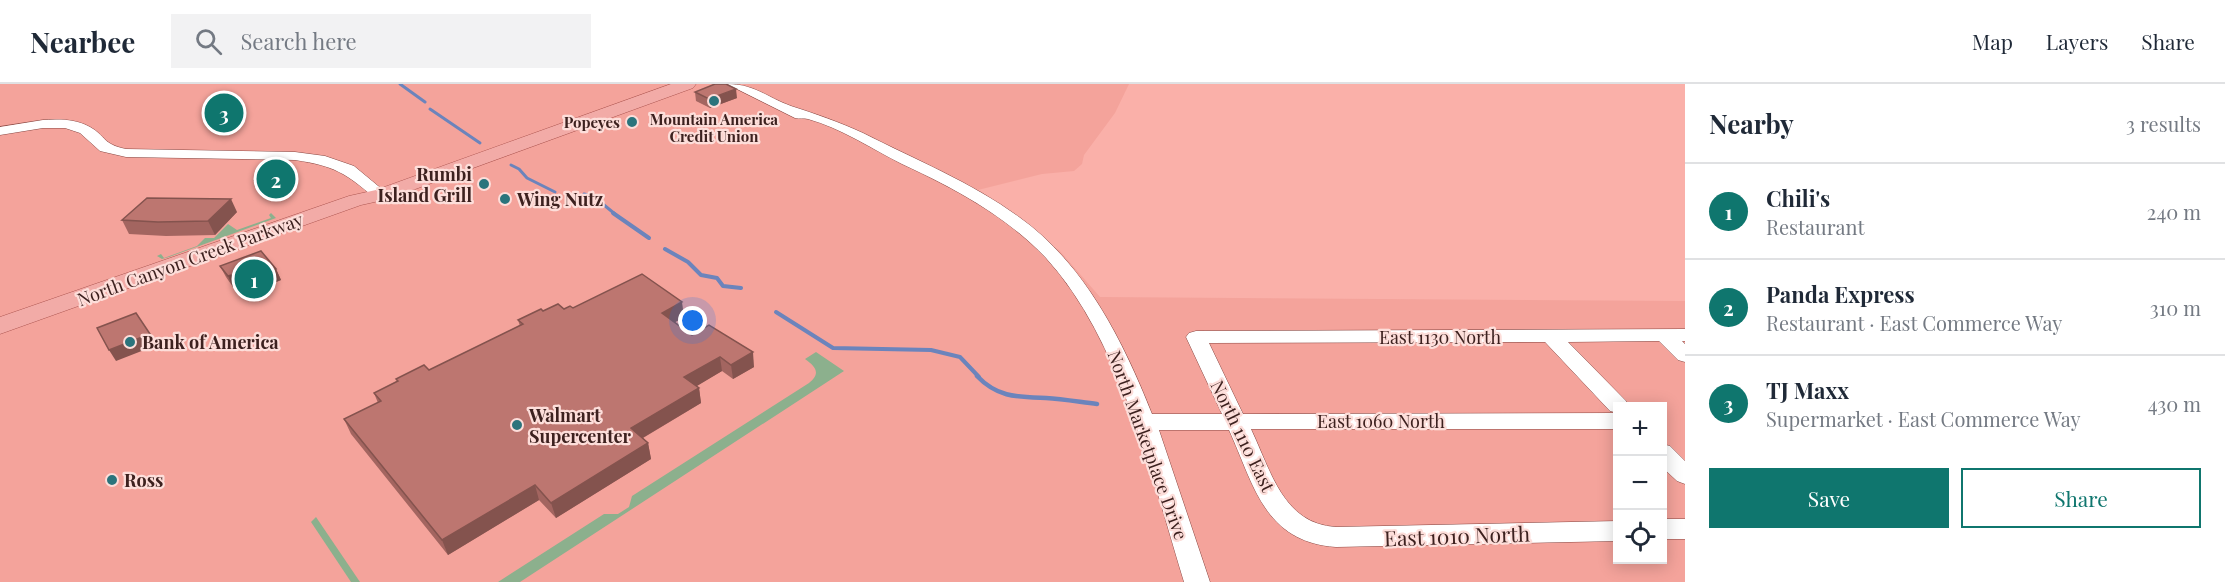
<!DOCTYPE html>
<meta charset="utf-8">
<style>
:root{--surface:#fff;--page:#f2f2f3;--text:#1f2937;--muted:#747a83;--line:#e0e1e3;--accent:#0f766e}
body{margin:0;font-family:"Playfair Display",serif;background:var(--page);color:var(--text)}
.controls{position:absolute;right:18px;bottom:18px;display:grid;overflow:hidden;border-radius:0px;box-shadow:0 3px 15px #0003}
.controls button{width:54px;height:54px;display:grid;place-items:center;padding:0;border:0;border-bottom:2px solid var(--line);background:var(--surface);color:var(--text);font:30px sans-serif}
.you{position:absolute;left:693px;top:237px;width:21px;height:21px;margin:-15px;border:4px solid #fff;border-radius:50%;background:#1a73e8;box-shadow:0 0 0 9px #1a73e833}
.badge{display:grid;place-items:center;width:39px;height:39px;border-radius:50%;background:var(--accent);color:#fff;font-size:20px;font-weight:700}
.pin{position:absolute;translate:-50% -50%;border:3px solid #fff;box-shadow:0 2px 6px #0006}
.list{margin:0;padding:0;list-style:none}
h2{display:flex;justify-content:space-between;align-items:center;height:78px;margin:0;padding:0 24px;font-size:26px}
h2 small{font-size:20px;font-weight:400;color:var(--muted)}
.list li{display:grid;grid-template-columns:39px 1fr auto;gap:18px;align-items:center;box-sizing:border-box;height:96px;padding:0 24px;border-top:2px solid var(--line)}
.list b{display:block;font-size:22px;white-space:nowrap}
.list p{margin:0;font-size:20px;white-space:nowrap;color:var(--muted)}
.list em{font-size:20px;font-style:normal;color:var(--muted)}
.actions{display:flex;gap:12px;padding:18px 24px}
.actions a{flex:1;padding:14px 0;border:2px solid var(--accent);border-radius:0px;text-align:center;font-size:21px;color:var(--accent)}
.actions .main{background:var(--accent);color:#fff}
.icon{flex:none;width:33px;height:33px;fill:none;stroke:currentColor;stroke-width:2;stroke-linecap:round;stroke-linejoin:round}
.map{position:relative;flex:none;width:1685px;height:498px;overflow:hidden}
header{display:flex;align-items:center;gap:36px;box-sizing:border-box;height:84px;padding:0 30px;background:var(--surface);border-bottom:2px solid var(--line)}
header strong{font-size:28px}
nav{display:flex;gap:33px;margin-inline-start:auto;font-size:21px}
.search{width:420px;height:54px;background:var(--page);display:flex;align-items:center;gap:15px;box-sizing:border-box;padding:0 21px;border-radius:0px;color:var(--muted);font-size:22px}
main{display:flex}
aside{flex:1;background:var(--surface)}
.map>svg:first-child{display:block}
</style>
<header>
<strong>Nearbee</strong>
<div class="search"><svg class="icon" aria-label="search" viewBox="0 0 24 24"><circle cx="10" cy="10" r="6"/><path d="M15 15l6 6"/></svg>Search here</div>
<nav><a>Map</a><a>Layers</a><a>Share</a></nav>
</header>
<main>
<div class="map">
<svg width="1685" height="498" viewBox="0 0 1685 498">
<rect width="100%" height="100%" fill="#fab0a9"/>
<path fill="#f4a39b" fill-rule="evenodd" d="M0,0h1129l-14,29 -31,42 -2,9 -8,7 -32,3 -72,18 89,58 41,47 585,4v281h-1685zM1618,322h44v154h-44z"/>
<g fill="#8cb08d">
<polygon points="271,129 276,134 169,173 162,175 157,172 161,170 164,174 197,162 205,154 214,154 228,140 237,146 271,134 269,131"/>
<path d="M816,268l28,19 -324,211h-22l106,-68h14l11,-7 3,-11 177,-113c12,-10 7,-16 -4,-24z"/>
<polygon points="316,433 360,498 351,498 311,438"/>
</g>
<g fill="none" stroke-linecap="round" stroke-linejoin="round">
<g stroke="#6b84bc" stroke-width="3">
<polyline points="400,0 425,18"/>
<polyline points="430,25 480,59"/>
<polyline points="511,81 519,85 527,94 555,108"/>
<polyline points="584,110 593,112 615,130"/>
</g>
<g stroke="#6b84bc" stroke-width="4">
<polyline points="613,129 649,154"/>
<polyline points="665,165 688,178 701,191 717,194 723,202 741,204"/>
<polyline points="776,228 833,264 931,266 960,273 979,293"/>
</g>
<path stroke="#6b84bc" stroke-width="4.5" d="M977,292c21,22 41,21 69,22 17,1 34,4 51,6"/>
<defs>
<g id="minor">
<path d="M727,0c28,0 39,13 64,22 25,8 48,16 72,27 53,27 108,49 156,84 66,47 104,124 133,197h70l-36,-77 3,-4 7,-2 489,-2v12h-3l3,3v18l-7,-2 -19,-19 -91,1 58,59 2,5h-10v7l-8,-2 -65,-69 -336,1 34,71 375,-1v16h-367c20,42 32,95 85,98l282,-6v20l-282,6c-72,-5 -82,-62 -107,-117h-70l51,152h-26c-32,-104 -63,-242 -138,-324 -40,-42 -92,-70 -144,-94 -30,-15 -61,-36 -94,-45 -4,-1 -8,0 -13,-1z"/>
<path d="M43,36c16,-1 33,-1 47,7 16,9 12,17 36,22l169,3 30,4 29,10 35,29 -8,5 -6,-2c-30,-25 -40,-32 -80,-38l-169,-3 -26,-6 -20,-18 -15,-5h-22l-43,7v-8z"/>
<polygon points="1662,360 1670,362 1685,377 1685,400 1677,397 1662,383"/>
<rect x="1662" y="435" width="23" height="20"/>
</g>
<polygon id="major" points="671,0 696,0 693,4 388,115 361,121 0,250 0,233 349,112 376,106"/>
</defs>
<use href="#minor" stroke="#874742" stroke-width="1"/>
<use href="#major" stroke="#ad5651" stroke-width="1"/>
<use href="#minor" fill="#fff" fill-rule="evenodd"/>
<use href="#major" fill="#f2aba7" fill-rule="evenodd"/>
</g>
<g fill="#a36560">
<polygon points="695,8 737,14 710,24 696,17"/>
<polygon points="289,82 292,89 278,103 259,103 255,96"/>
<polygon points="237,128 215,151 166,152 129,150 122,136"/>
<polygon points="220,182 276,185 281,196 244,211 237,202 233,203 226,193"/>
<polygon points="573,224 684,233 675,238 692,251 754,283 733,295 722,287 696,302 699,304 701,319 643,354 648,359 651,375 556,434 539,416 448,471 351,350 344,335 378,319 374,309 397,297 396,295 429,286 520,242 518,236 543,227"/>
</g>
<g fill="#84534e">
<polygon points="736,5 737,14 710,24 709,15"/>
<polygon points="289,82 292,89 278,103 275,96"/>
<polygon points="231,115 237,128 215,151 208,137"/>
<polygon points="276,185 281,196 244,211 238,199"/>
<polygon points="231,191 237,202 233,203 228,192"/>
<polygon points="682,218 684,233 665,244 662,229"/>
<polygon points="150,250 157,261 116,277 109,266"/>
<polygon points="753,268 754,283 733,295 731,281"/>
<polygon points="720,273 722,287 687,308 684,293"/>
<polygon points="699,304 701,319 634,359 631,344"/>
<polygon points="648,359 651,375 556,434 551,419"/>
<polygon points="535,401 539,416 448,471 442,456"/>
</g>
<g fill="#bd7670" stroke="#84534e" stroke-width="1.5">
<polygon points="715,0 726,0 736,5 709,15 695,8"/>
<polygon points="269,82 289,82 275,96 255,96"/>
<polygon points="147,114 231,115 208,137 158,138 122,136"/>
<polygon points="261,167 276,185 238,199 231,191 228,192 220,182"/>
<polygon points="642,190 682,218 662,229 692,251 709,241 753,268 731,281 720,273 684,293 699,304 631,344 648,359 551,419 535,401 442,456 344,335 381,317 374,309 398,297 396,295 424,281 429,286 523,240 518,236 541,225 543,227 558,220 564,225 570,222 573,224"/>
<polygon points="136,229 150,250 109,266 97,244"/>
</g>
<g fill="#2b747c" stroke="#fddeda" stroke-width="2">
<circle cx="714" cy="17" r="6"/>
<circle cx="632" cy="38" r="6"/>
<circle cx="484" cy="100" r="6"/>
<circle cx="505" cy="115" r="6"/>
<circle cx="130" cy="258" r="6"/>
<circle cx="517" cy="341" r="6"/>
<circle cx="112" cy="396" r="6"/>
</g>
<g text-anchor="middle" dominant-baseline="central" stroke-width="4.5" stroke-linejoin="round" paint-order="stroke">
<g font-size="15" font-weight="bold" fill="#3d211f" stroke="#fddeda">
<text x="714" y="35">Mountain America<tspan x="714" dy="17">Credit Union</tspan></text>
<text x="620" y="38" text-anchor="end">Popeyes</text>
</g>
<g font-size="18" font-weight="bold" fill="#3d211f" stroke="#fddeda" text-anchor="start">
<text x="472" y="90" text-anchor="end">Rumbi<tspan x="472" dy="21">Island Grill</tspan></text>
<text x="517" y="115">Wing Nutz</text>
<text x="142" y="258">Bank of America</text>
<text x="529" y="331">Walmart<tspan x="529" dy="21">Supercenter</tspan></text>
<text x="124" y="396">Ross</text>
</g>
<g font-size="18" fill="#3d211f" stroke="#fddeda">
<text transform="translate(190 175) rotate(-20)">North Canyon Creek Parkway</text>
<text x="1440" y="253">East 1130 North</text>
<text x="1381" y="337">East 1060 North</text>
<text transform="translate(1243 352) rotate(64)">North 1110 East</text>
<text transform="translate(1148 361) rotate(70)">North Marketplace Drive</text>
</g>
<g font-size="21" fill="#3d211f" stroke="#fddeda">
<text transform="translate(1457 451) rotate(-2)">East 1010 North</text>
</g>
</g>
</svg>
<div class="controls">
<button>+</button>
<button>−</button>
<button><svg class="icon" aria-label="locate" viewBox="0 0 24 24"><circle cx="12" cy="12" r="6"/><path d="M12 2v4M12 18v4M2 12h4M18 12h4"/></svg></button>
</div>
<div class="you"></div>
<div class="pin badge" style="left:254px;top:195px">1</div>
<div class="pin badge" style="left:276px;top:95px">2</div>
<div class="pin badge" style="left:224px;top:29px">3</div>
</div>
<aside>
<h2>Nearby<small>3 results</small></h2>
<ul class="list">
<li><span class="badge">1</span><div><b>Chili's</b><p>Restaurant</p></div><em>240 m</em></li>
<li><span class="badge">2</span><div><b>Panda Express</b><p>Restaurant · East Commerce Way</p></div><em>310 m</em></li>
<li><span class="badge">3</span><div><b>TJ Maxx</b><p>Supermarket · East Commerce Way</p></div><em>430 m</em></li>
</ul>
<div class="actions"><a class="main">Save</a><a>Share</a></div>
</aside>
</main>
